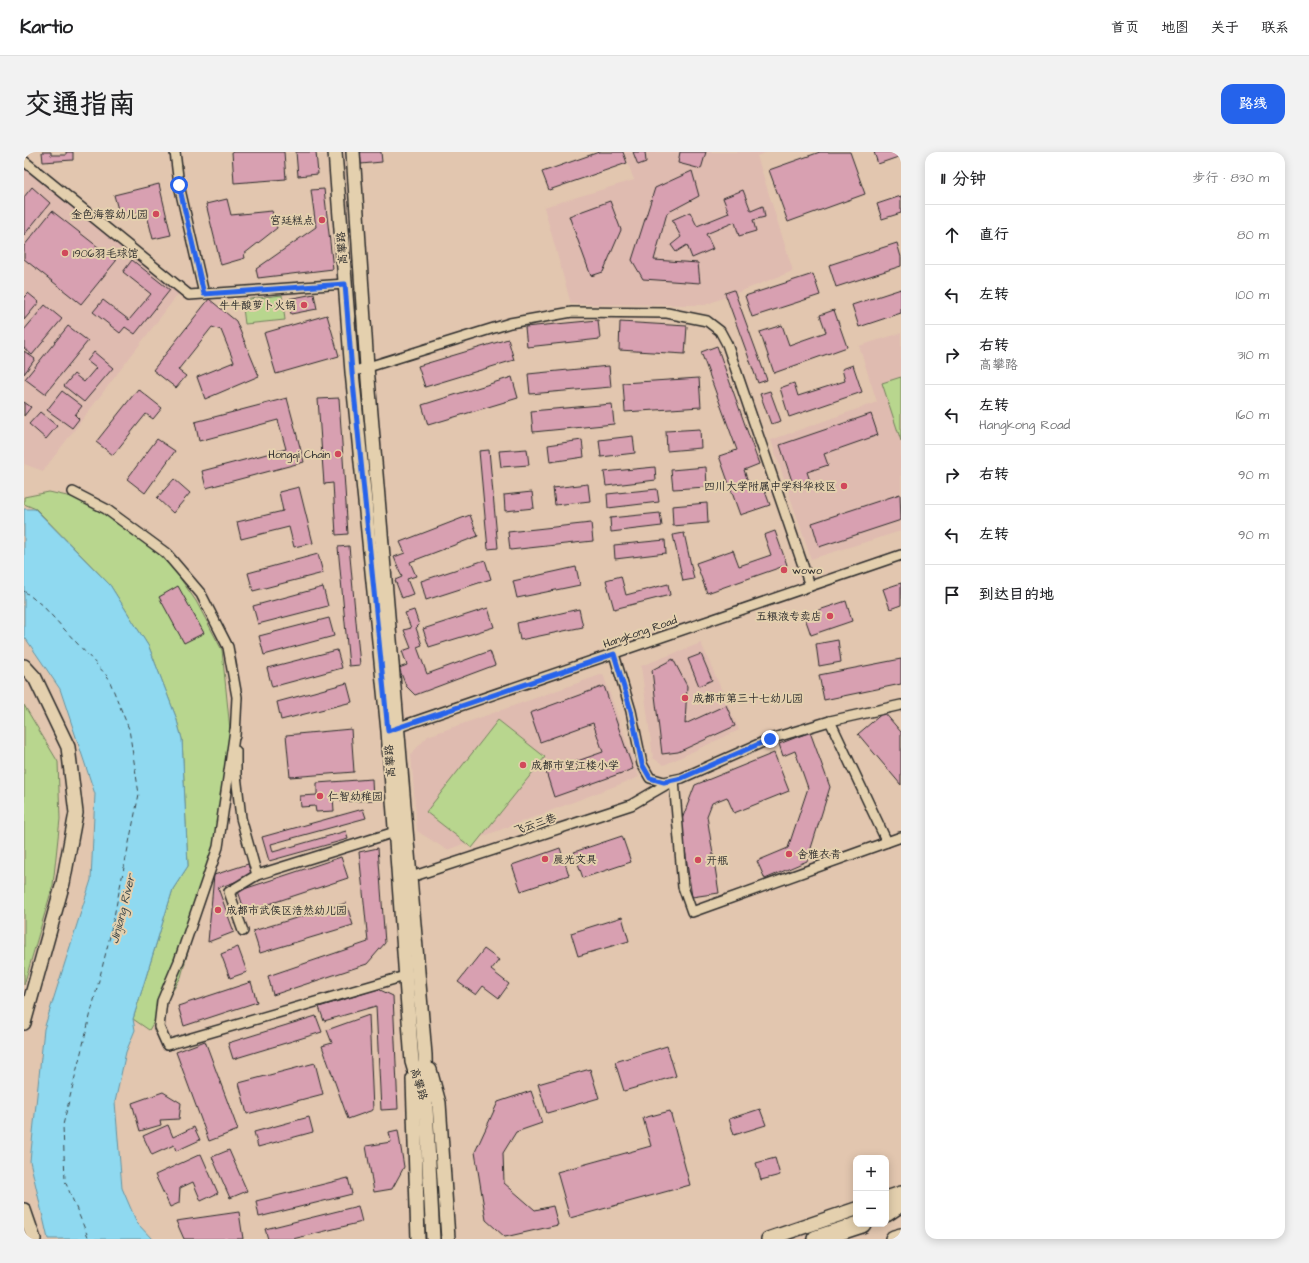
<!DOCTYPE html>
<html lang="zh">
<meta charset="utf-8">
<style>
:root{--surface:#fff;--page:#f2f2f2;--text:#202124;--muted:#757577;--line:#e0e0e0;--accent:#2563eb}
body{margin:0;font-family:"Architects Daughter","LXGW WenKai TC",sans-serif;background:var(--page);color:var(--text)}
.controls{position:absolute;right:12px;bottom:12px;display:grid;overflow:hidden;border-radius:8px;box-shadow:0 2px 10px #0003}
.controls button{width:36px;height:36px;display:grid;place-items:center;padding:0;border:0;border-bottom:1px solid var(--line);background:var(--surface);color:var(--text);font:20px sans-serif}
.stop{position:absolute;width:12px;height:12px;margin:-9px;border:3px solid #2563eb;border-radius:50%;background:#fff}
.stop.end{background:#2563eb;border-color:#fff;box-shadow:0 1px 4px #0008}
.list{margin:0;padding:0;list-style:none}
h2{display:flex;justify-content:space-between;align-items:center;height:52px;margin:0;padding:0 16px;font-size:17px}
h2 small{font-size:13px;font-weight:400;color:var(--muted)}
.list li{display:grid;grid-template-columns:26px 1fr auto;gap:12px;align-items:center;box-sizing:border-box;height:60px;padding:0 16px;border-top:1px solid var(--line)}
.list b{display:block;font-size:15px;white-space:nowrap}
.list p{margin:0;font-size:13px;white-space:nowrap;color:var(--muted)}
.list em{font-size:13px;font-style:normal;color:var(--muted)}
.icon{flex:none;width:22px;height:22px;fill:none;stroke:currentColor;stroke-width:2;stroke-linecap:round;stroke-linejoin:round}
.map{position:relative;flex:none;width:877px;height:1087px;overflow:hidden;border-radius:12px}
header{display:flex;align-items:center;gap:24px;box-sizing:border-box;height:56px;padding:0 20px;background:var(--surface);border-bottom:1px solid var(--line)}
header strong{font-size:19px}
nav{display:flex;gap:22px;margin-inline-start:auto;font-size:14px}
.intro{display:flex;align-items:center;justify-content:space-between;box-sizing:border-box;height:96px;padding:0 24px}
h1{margin:0;font-size:28px}
.button{padding:10px 18px;border-radius:12px;background:var(--accent);color:#fff;font-size:14px;font-weight:700}
main{display:flex;gap:24px;padding:0 24px}
aside{flex:1;background:var(--surface);border-radius:12px;box-shadow:0 2px 10px #0003}
.map>svg:first-child{display:block}
</style>
<header>
<strong>Kartio</strong>
<nav><a>首页</a><a>地图</a><a>关于</a><a>联系</a></nav>
</header>
<div class="intro"><h1>交通指南</h1><a class="button">路线</a></div>
<main>
<div class="map">
<svg width="877" height="1087" viewBox="0 0 877 1087">
<rect width="100%" height="100%" fill="#e2c6af"/>
<filter id="ink" filterUnits="userSpaceOnUse"><feTurbulence type="fractalNoise" baseFrequency=".025" numOctaves="2"/><feDisplacementMap in="SourceGraphic" scale="8" xChannelSelector="R" yChannelSelector="G"/><feConvolveMatrix kernelMatrix="1 2 1 2 8 2 1 2 1" color-interpolation-filters="sRGB"/></filter>
<g filter="url(#ink)">
<g fill="#dfbbb0">
<polygon points="600,0 743,0 733,4 769,119 681,153 547,152 520,55 610,28"/>
<polygon points="0,13 155,141 19,319 0,312"/>
<polygon points="877,181 877,379 787,407 747,288 853,250 835,194"/>
<polygon points="677,491 715,578 640,613 629,606 617,514"/>
<polygon points="579,522 615,625 423,698 393,679 387,602 404,584"/>
</g>
<g fill="#b8d68e" stroke="#72805c">
<polygon points="258,143 261,168 221,172 218,148"/>
<polygon points="877,225 877,289 858,231"/>
<polygon points="25,340 66,349 127,395 151,419 172,449 198,498 206,578 191,701 157,825 125,878 109,867 149,737 164,714 158,587 152,565 125,495 86,433 12,357 0,352 0,345"/>
<polygon points="0,553 34,610 36,667 29,733 0,833"/>
<polygon points="474,568 521,605 448,696 402,660"/>
</g>
<polygon fill="#8fd9f0" stroke="#6793a1" points="0,357 11,357 86,433 125,495 152,565 158,587 164,714 149,737 109,867 111,878 102,900 91,950 98,1036 113,1071 128,1087 24,1087 6,1009 20,877 67,728 71,642 36,537 0,484"/>
<g fill="none" stroke-linecap="round" stroke-linejoin="round">
<polyline stroke="#3a4549" stroke-width="1" stroke-dasharray="5 4" stroke-linecap="butt" points="0,439 19,454 84,525 105,577 115,642 86,784 39,973 41,1029 65,1087"/>
</g>
<g fill="#d8a0b1" stroke="#2b2b2b">
<polygon points="18,0 27,0 27,3 42,3 42,0 49,0 49,8 19,10"/>
<polygon points="208,0 260,0 262,27 210,31"/>
<polygon points="272,0 292,0 294,22 274,24"/>
<polygon points="336,0 357,0 358,10 337,12"/>
<polygon points="575,0 599,0 603,11 525,38 518,20"/>
<polygon points="609,0 621,0 622,10 614,13"/>
<polygon points="656,0 682,0 677,17 654,11"/>
<polygon points="796,0 826,0 841,42 764,70 745,18"/>
<polygon points="850,0 877,0 877,4 854,12"/>
<polygon points="668,19 675,44 643,61 630,108 674,111 676,131 619,127 608,108 631,36"/>
<polygon points="135,32 147,83 129,87 122,59 96,65 90,43"/>
<polygon points="8,35 26,51 0,83 0,45"/>
<polygon points="300,37 309,117 234,126 232,117 292,75 287,38"/>
<polygon points="719,38 727,59 739,54 741,65 729,68 732,79 715,84 711,70 682,82 689,97 668,106 663,93 652,100 647,93 657,85 648,68 666,60 673,74 705,61 699,46"/>
<polygon points="877,44 877,61 858,67 853,52"/>
<polygon points="203,47 207,63 248,59 253,76 220,102 221,106 197,113 182,52"/>
<polygon points="586,49 597,78 579,120 567,124 545,64"/>
<polygon points="28,59 92,109 57,152 0,107 0,94"/>
<polygon points="873,91 877,105 877,114 812,135 805,113"/>
<polygon points="108,108 146,138 111,182 101,175 96,181 69,160 79,148 105,168 127,142 99,120"/>
<polygon points="789,122 796,143 728,165 721,144"/>
<polygon points="877,137 877,161 835,175 828,153"/>
<polygon points="710,138 743,228 734,231 701,141"/>
<polygon points="4,141 15,150 0,168 0,145"/>
<polygon points="290,142 293,157 267,162 264,147"/>
<polygon points="185,147 212,169 235,224 181,247 173,225 210,210 197,178 188,175 154,218 162,224 152,236 129,218"/>
<polygon points="21,153 38,167 8,203 0,196 0,178"/>
<polygon points="810,158 823,195 750,221 736,180 758,173 765,193 802,180 796,163"/>
<polygon points="303,163 315,204 252,222 240,181"/>
<polygon points="574,168 576,187 503,195 501,175"/>
<polygon points="596,170 663,174 661,202 595,198"/>
<polygon points="44,174 64,189 21,242 1,227"/>
<polygon points="484,187 490,208 401,235 394,214"/>
<polygon points="693,194 735,312 720,318 726,335 738,331 746,353 716,363 695,304 713,298 677,200"/>
<polygon points="0,199 11,207 0,222"/>
<polygon points="70,200 89,216 60,250 40,234 50,222 60,230 72,216 63,209"/>
<polygon points="829,213 838,240 765,265 756,236 770,231 774,244 821,229 818,217"/>
<polygon points="585,214 587,235 506,242 504,222"/>
<polygon points="488,225 494,246 404,273 398,253"/>
<polygon points="675,226 677,255 601,260 599,231"/>
<polygon points="114,237 138,256 129,267 122,262 89,303 72,290"/>
<polygon points="38,239 58,254 51,263 55,267 48,276 23,258"/>
<polygon points="746,239 757,269 747,272 736,242"/>
<polygon points="263,246 280,310 182,336 178,319 262,297 254,268 175,289 171,270"/>
<polygon points="315,246 324,382 312,383 309,331 300,332 294,247"/>
<polygon points="0,250 7,255 0,264"/>
<polygon points="588,252 590,272 509,280 507,259"/>
<polygon points="16,260 33,274 22,287 5,272"/>
<polygon points="847,262 854,283 800,302 804,313 783,320 786,329 770,335 756,293"/>
<polygon points="676,277 677,296 643,299 642,279"/>
<polygon points="609,284 611,301 577,305 575,288"/>
<polygon points="133,287 151,299 121,341 103,327"/>
<polygon points="558,288 560,305 526,310 524,293"/>
<polygon points="503,297 505,313 477,315 475,299"/>
<polygon points="465,298 474,396 464,397 455,299"/>
<polygon points="631,315 632,328 582,334 580,320"/>
<polygon points="682,315 683,335 649,337 647,318"/>
<polygon points="150,327 166,341 149,361 133,346"/>
<polygon points="564,332 566,349 531,353 529,336"/>
<polygon points="275,335 289,391 270,395 265,375 217,387 213,370 259,359 255,340"/>
<polygon points="633,337 635,350 584,356 583,342"/>
<polygon points="508,340 510,356 481,359 480,343"/>
<polygon points="876,342 877,368 795,395 788,371"/>
<polygon points="683,351 684,371 649,374 648,354"/>
<polygon points="636,361 638,374 587,380 586,366"/>
<polygon points="446,363 454,384 386,410 392,424 383,427 389,442 378,446 371,428 378,425 370,405 381,401 376,390"/>
<polygon points="567,371 569,389 486,398 484,380"/>
<polygon points="751,379 763,413 683,441 672,411 709,398 715,414 747,403 740,383"/>
<polygon points="660,381 670,427 659,429 649,383"/>
<polygon points="641,388 642,401 591,407 590,393"/>
<polygon points="325,394 336,513 325,514 314,395"/>
<polygon points="294,402 299,421 229,439 224,421"/>
<polygon points="461,408 467,427 402,448 397,429"/>
<polygon points="552,415 556,433 493,446 489,429"/>
<polygon points="597,424 602,443 644,432 646,443 590,457 582,428"/>
<polygon points="877,431 877,453 866,457 859,437"/>
<polygon points="154,434 180,481 160,491 135,445"/>
<polygon points="299,435 304,454 234,472 229,454"/>
<polygon points="822,449 828,469 787,483 780,463"/>
<polygon points="464,456 470,475 405,495 399,477"/>
<polygon points="555,457 559,475 496,488 493,471"/>
<polygon points="390,458 395,473 392,476 398,493 393,495 403,522 466,499 471,513 391,543 382,534 375,516 383,513 378,499 387,496 380,478 387,476 381,461"/>
<polygon points="305,466 310,484 240,503 235,484"/>
<polygon points="814,488 817,510 795,514 792,492"/>
<polygon points="313,498 318,516 248,535 243,516"/>
<polygon points="677,502 688,528 675,534 664,507"/>
<polygon points="649,507 663,534 661,572 702,553 711,574 654,600 638,602 628,518"/>
<polygon points="877,507 877,532 800,548 795,523"/>
<polygon points="323,531 328,550 257,568 253,550"/>
<polygon points="580,534 609,617 530,645 522,620 579,600 569,571 516,590 506,561"/>
<polygon points="860,560 877,580 877,633 834,582"/>
<polygon points="327,577 330,620 266,625 262,583"/>
<polygon points="786,580 806,635 783,709 741,727 733,709 764,696 784,636 771,599 759,604 755,592"/>
<polygon points="750,601 765,639 710,661 703,645 688,651 683,664 695,741 668,745 657,670 671,633"/>
<polygon points="348,627 349,648 317,650 317,644 309,644 310,659 292,660 291,654 277,655 276,644 293,643 293,631"/>
<polygon points="339,657 342,666 247,692 249,700 322,679 324,687 245,709 238,685"/>
<polygon points="598,684 607,710 559,726 550,700"/>
<polygon points="354,696 361,791 343,812 249,843 244,824 344,790 335,700"/>
<polygon points="536,696 545,723 497,739 488,713"/>
<polygon points="317,705 324,726 221,760 214,739"/>
<polygon points="224,712 228,724 194,736 210,780 184,790 190,723"/>
<polygon points="322,751 329,773 236,801 229,779"/>
<polygon points="598,765 605,789 554,804 547,781"/>
<polygon points="214,795 223,820 206,826 197,802"/>
<polygon points="460,797 475,808 467,818 485,832 475,846 459,834 452,843 434,830"/>
<polygon points="227,830 233,850 160,874 154,854"/>
<polygon points="354,837 369,844 374,957 357,958 352,854 300,869 295,855"/>
<polygon points="345,863 349,958 324,967 298,894 308,891 303,878"/>
<polygon points="292,864 298,880 209,907 204,891"/>
<polygon points="181,889 214,978 185,989 152,900"/>
<polygon points="643,894 652,924 600,939 591,910"/>
<polygon points="291,911 299,942 223,962 215,931"/>
<polygon points="566,917 575,946 523,961 514,932"/>
<polygon points="507,939 518,971 492,980 479,1001 480,1031 511,1058 529,1054 534,1073 481,1085 462,1068 451,1000 474,950"/>
<polygon points="139,940 157,951 155,967 136,968 137,973 116,979 108,951"/>
<polygon points="736,957 742,973 710,983 705,967"/>
<polygon points="646,959 666,1033 546,1066 533,1020 627,994 619,966"/>
<polygon points="285,965 289,980 234,995 230,980"/>
<polygon points="144,973 149,985 170,975 176,988 152,999 150,993 128,1003 119,984"/>
<polygon points="374,978 380,1015 368,1037 350,1040 342,994 367,990 365,980"/>
<polygon points="205,998 223,1039 206,1046 188,1005"/>
<polygon points="177,1002 194,1041 177,1049 169,1030 156,1036 155,1051 146,1055 131,1023"/>
<polygon points="751,1006 756,1023 737,1028 732,1011"/>
<polygon points="324,1026 328,1042 235,1065 232,1049"/>
<polygon points="334,1054 338,1070 269,1087 244,1087 241,1077"/>
<polygon points="215,1060 219,1087 160,1087 152,1069"/>
</g>
<g fill="none" stroke-linecap="round" stroke-linejoin="round">
<defs>
<g id="street">
<polyline points="151,0 155,33 180,142"/>
<polyline points="0,9 165,143 321,132"/>
<polyline points="328,220 486,171 548,160 643,161 683,169 696,179 703,192 786,434"/>
<polyline points="49,340 82,357 142,401 177,442 204,495 213,545 211,584"/>
<polyline points="590,502 607,559 618,612 626,626 640,630 658,626 746,587 806,569 877,553"/>
<polyline points="806,569 863,690"/>
<polyline points="369,577 877,403"/>
<polyline points="211,578 194,695 155,809 138,849 135,875 143,893 381,824"/>
<polyline points="212,599 212,623 217,666 233,723"/>
<polyline points="381,727 607,653 650,628 659,735 668,760 877,685"/>
<polyline points="219,779 205,740 233,723 371,680"/>
</g>
<g id="secondary">
<polyline points="311,0 328,220 364,579 388,910 397,940"/>
<polyline points="329,0 343,215 401,903 402,955 409,1087"/>
<polyline points="0,514 11,526 44,595 52,661 39,731 0,871"/>
<polyline points="406,918 415,951 424,1087"/>
<polyline points="389,927 394,1087"/>
<polyline points="862,1046 877,1041"/>
<polyline points="0,1058 10,1087"/>
<polyline points="744,1087 832,1057"/>
</g>
<g id="highway">
<polyline points="862,1061 877,1051"/>
<polyline points="792,1087 838,1072"/>
<polyline points="870,1087 877,1085"/>
</g>
</defs>
<use href="#street" stroke="#2b2b2b" stroke-width="12"/>
<use href="#secondary" stroke="#2b2b2b" stroke-width="16"/>
<use href="#highway" stroke="#2b2b2b" stroke-width="20"/>
<use href="#street" stroke="#e4d0ae" stroke-width="9"/>
<use href="#secondary" stroke="#e4d0ae" stroke-width="13"/>
<use href="#highway" stroke="#e4d0ae" stroke-width="17"/>
</g>
</g>
<g fill="none" stroke-linecap="round" stroke-linejoin="round" filter="url(#ink)">
<polyline stroke="#2563eb" stroke-width="5" points="155,33 180,142 321,132 328,220 364,579 590,502 607,559 618,612 626,626 640,630 658,626 746,587"/>
</g>
<g fill="#d1495b" stroke="#e4d0ae" stroke-width="1.5">
<circle cx="132" cy="62" r="4"/>
<circle cx="298" cy="68" r="4"/>
<circle cx="41" cy="101" r="4"/>
<circle cx="280" cy="153" r="4"/>
<circle cx="314" cy="302" r="4"/>
<circle cx="820" cy="334" r="4"/>
<circle cx="760" cy="418" r="4"/>
<circle cx="806" cy="464" r="4"/>
<circle cx="661" cy="546" r="4"/>
<circle cx="499" cy="613" r="4"/>
<circle cx="296" cy="644" r="4"/>
<circle cx="765" cy="702" r="4"/>
<circle cx="521" cy="707" r="4"/>
<circle cx="674" cy="708" r="4"/>
<circle cx="194" cy="758" r="4"/>
</g>
<g text-anchor="middle" dominant-baseline="central" stroke-width="4" stroke-linejoin="round" paint-order="stroke">
<g font-size="11" fill="#2b2b2b" stroke="#e4d0ae" text-anchor="start">
<text x="124" y="62" text-anchor="end">金色海蓉幼儿园</text>
<text x="290" y="68" text-anchor="end">宫廷糕点</text>
<text x="49" y="101">1906羽毛球馆</text>
<text x="272" y="153" text-anchor="end">牛牛酸萝卜火锅</text>
<text x="306" y="302" text-anchor="end">Hongqi Chain</text>
<text x="812" y="334" text-anchor="end">四川大学附属中学科华校区</text>
<text x="768" y="418">wowo</text>
<text x="798" y="464" text-anchor="end">五粮液专卖店</text>
<text x="669" y="546">成都市第三十七幼儿园</text>
<text x="507" y="613">成都市望江楼小学</text>
<text x="304" y="644">仁智幼稚园</text>
<text x="773" y="702">舍雅衣青</text>
<text x="529" y="707">晨光文具</text>
<text x="682" y="708">开瓶</text>
<text x="202" y="758">成都市武侯区浩然幼儿园</text>
</g>
<g font-size="11" fill="#2b2b2b" stroke="#e4d0ae">
<text transform="translate(318 96) rotate(-94)">高攀路</text>
<text transform="translate(616 480) rotate(-19)">Hangkong Road</text>
<text transform="translate(366 609) rotate(-94)">高攀路</text>
<text transform="translate(511 672) rotate(-18)">飞云三巷</text>
<text transform="translate(395 932) rotate(73)">高攀路</text>
</g>
<g font-size="12" font-style="italic" fill="#3a4549" stroke="#e4d0ae">
<text transform="translate(99 757) rotate(-76)">Jinjiang River</text>
</g>
</g>
</svg>
<div class="controls">
<button>+</button>
<button>−</button>
</div>
<div class="stop" style="left:155px;top:33px"></div>
<div class="stop end" style="left:746px;top:587px"></div>
</div>
<aside>
<h2>11 分钟<small>步行 · 830 m</small></h2>
<ul class="list">
<li><svg class="icon" aria-label="ahead" viewBox="0 0 24 24"><path d="M12 20V5M6 11l6-6 6 6"/></svg><div><b>直行</b></div><em>80 m</em></li>
<li><svg class="icon" aria-label="left" viewBox="0 0 24 24"><path d="M17 20v-9H6M10 6l-5 5 5 5"/></svg><div><b>左转</b></div><em>100 m</em></li>
<li><svg class="icon" aria-label="right" viewBox="0 0 24 24"><path d="M7 20v-9h11M14 6l5 5-5 5"/></svg><div><b>右转</b><p>高攀路</p></div><em>310 m</em></li>
<li><svg class="icon" aria-label="left" viewBox="0 0 24 24"><path d="M17 20v-9H6M10 6l-5 5 5 5"/></svg><div><b>左转</b><p>Hangkong Road</p></div><em>160 m</em></li>
<li><svg class="icon" aria-label="right" viewBox="0 0 24 24"><path d="M7 20v-9h11M14 6l5 5-5 5"/></svg><div><b>右转</b></div><em>90 m</em></li>
<li><svg class="icon" aria-label="left" viewBox="0 0 24 24"><path d="M17 20v-9H6M10 6l-5 5 5 5"/></svg><div><b>左转</b></div><em>90 m</em></li>
<li><svg class="icon" aria-label="arrive" viewBox="0 0 24 24"><path d="M6 21V4h12l-3 4 3 4H6"/></svg><div><b>到达目的地</b></div></li>
</ul>
</aside>
</main>
